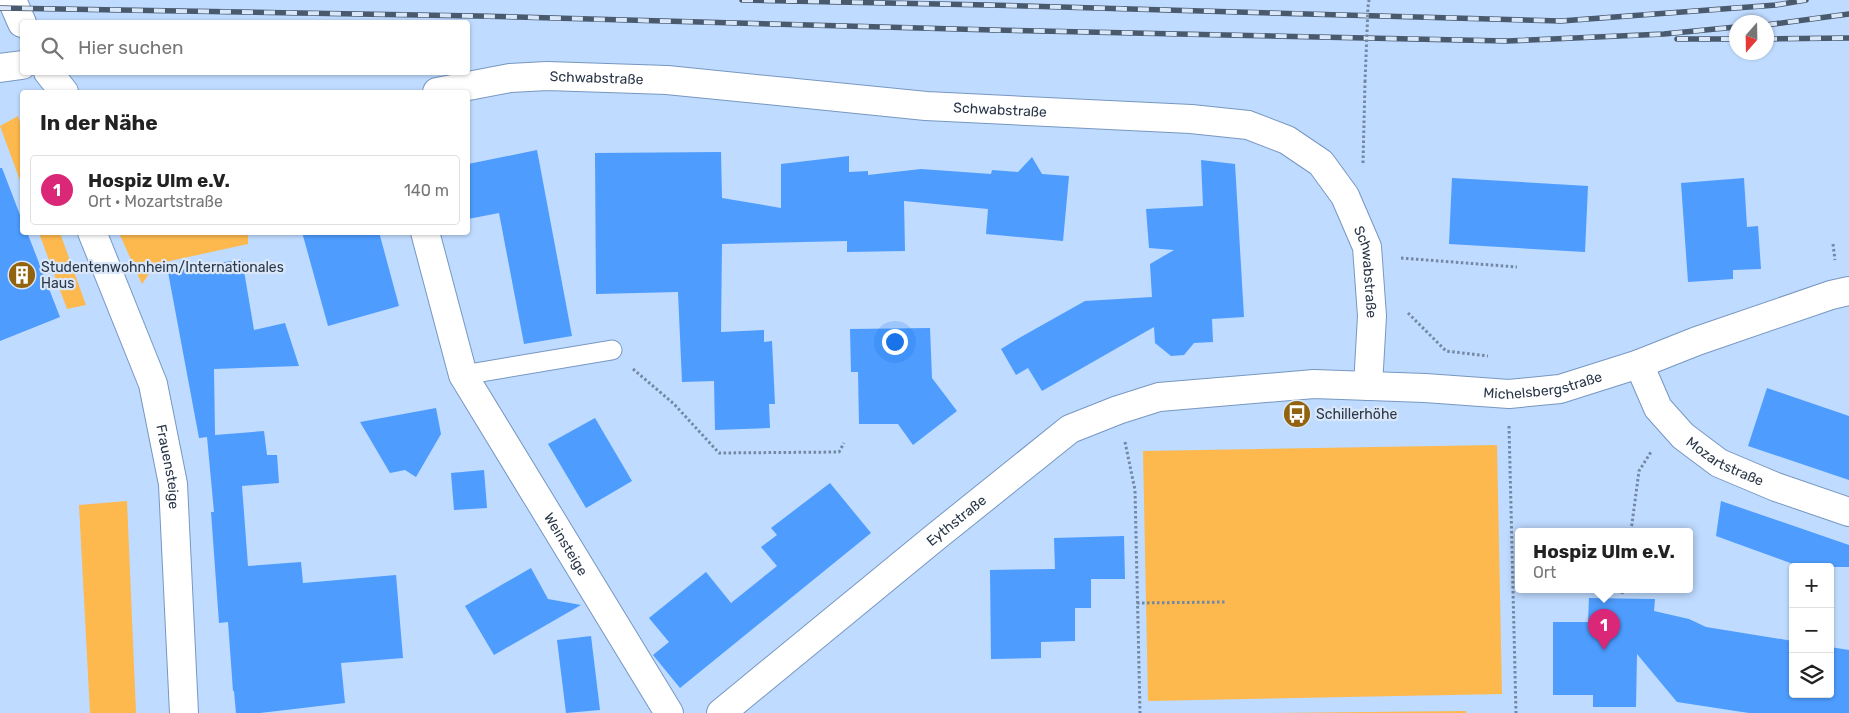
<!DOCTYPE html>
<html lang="de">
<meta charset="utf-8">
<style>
:root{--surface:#fff;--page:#f6f6f6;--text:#222;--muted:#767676;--line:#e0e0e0;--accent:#db2777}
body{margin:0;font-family:Rubik,sans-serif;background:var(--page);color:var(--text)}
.controls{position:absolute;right:15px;bottom:15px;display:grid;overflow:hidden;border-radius:5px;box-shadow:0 1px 4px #0004}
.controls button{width:45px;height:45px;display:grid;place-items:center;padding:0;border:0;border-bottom:1px solid var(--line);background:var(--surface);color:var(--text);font:25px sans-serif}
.compass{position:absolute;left:1729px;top:15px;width:45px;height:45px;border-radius:50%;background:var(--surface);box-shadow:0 1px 4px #0004;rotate:200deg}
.you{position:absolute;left:894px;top:341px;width:18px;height:18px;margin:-12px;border:4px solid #fff;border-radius:50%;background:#1a73e8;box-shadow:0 0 0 8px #1a73e833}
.badge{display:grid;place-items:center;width:32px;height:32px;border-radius:50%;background:var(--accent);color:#fff;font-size:16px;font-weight:700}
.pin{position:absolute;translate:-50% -41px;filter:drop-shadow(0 1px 2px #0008)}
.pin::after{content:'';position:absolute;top:26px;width:18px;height:15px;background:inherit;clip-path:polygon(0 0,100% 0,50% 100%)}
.popup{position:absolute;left:1515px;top:528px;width:178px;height:65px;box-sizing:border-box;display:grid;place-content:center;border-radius:5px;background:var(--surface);filter:drop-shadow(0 1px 4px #0005);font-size:16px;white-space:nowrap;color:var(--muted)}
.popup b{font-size:19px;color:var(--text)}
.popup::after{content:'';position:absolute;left:50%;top:100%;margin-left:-10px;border:10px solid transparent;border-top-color:var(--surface)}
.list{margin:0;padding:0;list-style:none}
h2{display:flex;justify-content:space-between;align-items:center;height:65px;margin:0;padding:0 20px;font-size:21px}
h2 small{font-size:16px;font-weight:400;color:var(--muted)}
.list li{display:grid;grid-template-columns:32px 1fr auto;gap:15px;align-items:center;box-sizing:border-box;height:70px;margin:0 10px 10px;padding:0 10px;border:1px solid var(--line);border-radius:5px}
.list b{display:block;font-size:19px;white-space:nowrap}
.list p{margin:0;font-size:16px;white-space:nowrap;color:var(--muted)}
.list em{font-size:16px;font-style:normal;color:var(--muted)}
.icon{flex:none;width:28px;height:28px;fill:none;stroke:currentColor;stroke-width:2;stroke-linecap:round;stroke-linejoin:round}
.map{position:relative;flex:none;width:1849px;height:713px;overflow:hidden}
.search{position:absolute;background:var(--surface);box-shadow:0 1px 4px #0004;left:20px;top:20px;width:450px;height:55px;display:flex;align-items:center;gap:12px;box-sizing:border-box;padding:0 18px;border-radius:5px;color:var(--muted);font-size:19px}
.panel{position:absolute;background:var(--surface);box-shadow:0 1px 4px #0004;left:20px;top:90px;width:450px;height:145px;border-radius:5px}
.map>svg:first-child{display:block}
</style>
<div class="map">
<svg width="1849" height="713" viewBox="0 0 1849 713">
<rect width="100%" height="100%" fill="#bfdbff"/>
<g fill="#fdb94e">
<polygon points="18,116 22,129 22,186 0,126"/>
<polygon points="39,233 60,233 86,305 67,309"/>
<polygon points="119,233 248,233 248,244 156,264 142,284"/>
<polygon points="1497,445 1502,694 1148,701 1143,451"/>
<polygon points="127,501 136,713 90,713 79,505"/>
<polygon points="1466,711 1466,713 1261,713"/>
</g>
<g fill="#4d9cfe">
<polygon points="537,150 572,336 524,344 499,213 468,219 468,164"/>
<polygon points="721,152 722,198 781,208 781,164 849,156 849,172 868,171 868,175 921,169 991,174 992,170 1018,172 1032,157 1042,174 1069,176 1063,241 986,234 988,209 904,201 905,251 847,252 847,241 722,244 721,332 764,330 764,342 772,341 775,404 769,404 770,428 715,430 714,381 682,382 678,292 596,294 595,153"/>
<polygon points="1201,160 1235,164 1244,317 1212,319 1213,342 1194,343 1184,355 1171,356 1155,343 1154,327 1042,391 1028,368 1016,375 1001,349 1014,341 1085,301 1152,297 1150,264 1174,250 1149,248 1146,209 1203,206"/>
<polygon points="0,168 2,168 22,220 22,232 27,232 60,317 0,341"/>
<polygon points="1452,178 1588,186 1585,252 1449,244"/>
<polygon points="1744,178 1747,227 1758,226 1761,269 1733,270 1733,279 1688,282 1681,183"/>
<polygon points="302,232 379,232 399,306 328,326"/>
<polygon points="242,259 254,330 285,323 299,366 214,369 215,435 264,431 267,455 277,455 279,483 242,486 248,566 301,562 303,583 396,575 403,658 341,663 345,703 260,713 236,713 234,691 233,691 228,622 219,623 211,512 214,512 207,437 199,438 168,272"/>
<polygon points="930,328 932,378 957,411 913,445 898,424 859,424 858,372 851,372 850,329"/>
<polygon points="1767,388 1849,416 1849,480 1748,446"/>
<polygon points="436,408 441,434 416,477 405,470 390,473 360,422"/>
<polygon points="595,418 632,481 586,508 548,444"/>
<polygon points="484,470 487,508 454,510 451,473"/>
<polygon points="830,483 871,533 680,688 653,655 669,642 649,618 706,572 731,603 777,566 761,547 777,535 771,528"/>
<polygon points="1721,501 1849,545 1849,567 1801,567 1716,536"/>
<polygon points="1124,536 1125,579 1091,579 1091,608 1075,608 1075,641 1041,642 1041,658 991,659 990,570 1055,569 1054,538"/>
<polygon points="531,568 548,599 581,605 494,655 465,606"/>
<polygon points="1589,598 1655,599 1654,611 1689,619 1706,627 1793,641 1793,694 1830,694 1830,647 1849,650 1849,713 1749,713 1677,702 1637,654 1636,707 1593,707 1593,695 1553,695 1553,622 1588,622"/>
<polygon points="591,636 600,710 566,713 557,640"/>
</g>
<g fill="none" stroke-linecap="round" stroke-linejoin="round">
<defs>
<polyline id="service" points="463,375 612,350"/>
<g id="minor">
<polyline points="12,0 22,23"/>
<polyline points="0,68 22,65"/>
<polyline points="48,72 64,92"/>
<path id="s1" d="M437,92l73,-14 37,-2 120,4 259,26 265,13 57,6 39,15 34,23 24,33 22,51 5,69 -4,70"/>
<path id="s2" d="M92,232l61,152 20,100 11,229"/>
<path id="s3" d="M425,232l38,143 206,338"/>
<path id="s4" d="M1639,364l19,44 25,28 36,27 57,24 73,25"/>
<path id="s5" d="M721,713l212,-174 137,-110 48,-19 41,-13 155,-13 111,4 84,6 51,-5 79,-25 58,-23 134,-46 18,-4"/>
</g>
</defs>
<use href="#service" stroke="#7797c1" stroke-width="21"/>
<use href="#minor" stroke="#7797c1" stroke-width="30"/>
<g stroke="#7488a3" stroke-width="3" stroke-dasharray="2.5 2.5" stroke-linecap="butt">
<polyline points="1368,7 1369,0"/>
<polyline points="1363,163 1365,82"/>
<polyline points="1833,244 1835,260"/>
<polyline points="1401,258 1517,267"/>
<polyline points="1408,313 1446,351 1488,356"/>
<polyline points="633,369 674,404 719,453 839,452 844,443"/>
<polyline points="1509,426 1516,713"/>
<polyline points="1125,442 1135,490 1140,713"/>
<polyline points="1631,531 1639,471 1651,452"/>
<polyline points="1622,594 1623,589"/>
<polyline points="1137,603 1227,602"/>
</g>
<use href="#service" stroke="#fff" stroke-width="19"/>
<use href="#minor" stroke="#fff" stroke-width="28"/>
<defs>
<g id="rail">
<polyline points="742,0 987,5 1561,21 1776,5 1806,0"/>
<polyline points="0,8 478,16 993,30 1507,41 1664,34 1736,27"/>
<polyline points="1766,25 1849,14"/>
<polyline points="1677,39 1736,39"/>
<polyline points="1766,39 1849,38"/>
</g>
</defs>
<use href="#rail" stroke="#495a6f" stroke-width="5.5"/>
<use href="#rail" stroke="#d9e7f9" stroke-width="4" stroke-dasharray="11" stroke-linecap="butt"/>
<polyline stroke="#7488a3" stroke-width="3" stroke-dasharray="2.5 2.5" stroke-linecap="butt" points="1365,82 1368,7"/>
</g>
<defs>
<symbol id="building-disc" viewBox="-11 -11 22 22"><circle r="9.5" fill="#91630f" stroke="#d9e7f9"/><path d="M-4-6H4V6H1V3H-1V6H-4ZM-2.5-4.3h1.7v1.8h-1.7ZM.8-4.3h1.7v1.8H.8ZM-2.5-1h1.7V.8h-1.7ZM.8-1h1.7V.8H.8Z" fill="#fff"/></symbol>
<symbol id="bus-disc" viewBox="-11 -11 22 22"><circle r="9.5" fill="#91630f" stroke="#d9e7f9"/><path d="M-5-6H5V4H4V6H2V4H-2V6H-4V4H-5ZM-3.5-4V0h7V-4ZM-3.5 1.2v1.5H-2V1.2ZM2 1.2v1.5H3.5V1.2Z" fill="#fff"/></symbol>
</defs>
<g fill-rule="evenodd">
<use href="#building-disc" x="6" y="259" width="32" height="32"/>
<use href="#bus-disc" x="1281" y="398" width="32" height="32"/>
</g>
<g text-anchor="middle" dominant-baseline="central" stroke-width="4.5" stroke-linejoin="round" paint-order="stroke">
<g font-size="14" fill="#2a3749" stroke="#d9e7f9">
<text stroke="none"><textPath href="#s1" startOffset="161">Schwabstraße</textPath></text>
<text stroke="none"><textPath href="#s1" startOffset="566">Schwabstraße</textPath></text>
<text stroke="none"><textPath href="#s1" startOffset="1018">Schwabstraße</textPath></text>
<text stroke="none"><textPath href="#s5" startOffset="930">Michelsbergstraße</textPath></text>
<text stroke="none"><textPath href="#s4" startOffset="135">Mozartstraße</textPath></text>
<text stroke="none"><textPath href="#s2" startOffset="248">Frauensteige</textPath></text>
<text stroke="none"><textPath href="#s5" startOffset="304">Eythstraße</textPath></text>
<text stroke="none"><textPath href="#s3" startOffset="346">Weinsteige</textPath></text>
</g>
<g font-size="14" fill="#2a3749" stroke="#d9e7f9" text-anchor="start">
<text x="41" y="267">Studentenwohnheim/Internationales<tspan x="41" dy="16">Haus</tspan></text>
<text x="1316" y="414">Schillerhöhe</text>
</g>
</g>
</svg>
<div class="controls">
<button>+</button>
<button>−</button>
<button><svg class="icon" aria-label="layers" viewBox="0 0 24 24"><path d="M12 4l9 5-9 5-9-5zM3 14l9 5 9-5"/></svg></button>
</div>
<svg class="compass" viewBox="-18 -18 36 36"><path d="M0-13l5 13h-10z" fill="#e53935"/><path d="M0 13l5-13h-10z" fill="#767676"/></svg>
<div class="you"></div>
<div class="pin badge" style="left:1604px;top:650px">1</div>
<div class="popup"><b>Hospiz Ulm e.V.</b>Ort</div>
<div class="search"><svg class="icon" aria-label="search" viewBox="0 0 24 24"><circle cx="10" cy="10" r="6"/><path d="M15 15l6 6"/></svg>Hier suchen</div>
<section class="panel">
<h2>In der Nähe<small></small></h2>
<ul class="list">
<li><span class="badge">1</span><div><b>Hospiz Ulm e.V.</b><p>Ort · Mozartstraße</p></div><em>140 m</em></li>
</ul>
</section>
</div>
